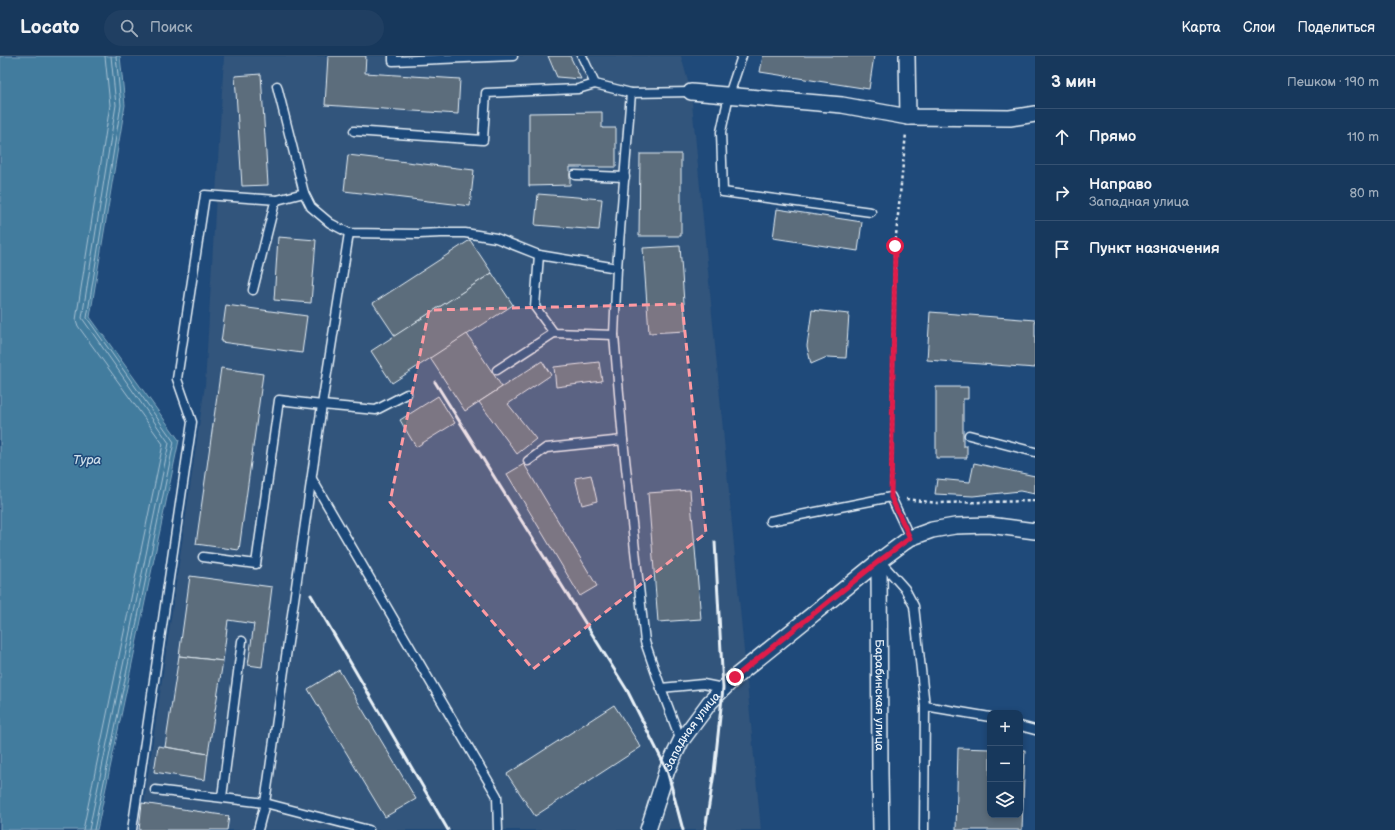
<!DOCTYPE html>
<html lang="ru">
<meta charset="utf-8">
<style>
:root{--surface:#17385c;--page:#203f62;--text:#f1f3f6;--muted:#9eacbb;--line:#365272}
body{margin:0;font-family:"Balsamiq Sans",sans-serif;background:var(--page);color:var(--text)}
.controls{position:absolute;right:12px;bottom:12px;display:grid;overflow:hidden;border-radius:8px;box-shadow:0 2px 6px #0003}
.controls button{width:36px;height:36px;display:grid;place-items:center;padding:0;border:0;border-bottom:1px solid var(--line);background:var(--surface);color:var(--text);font:20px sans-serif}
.stop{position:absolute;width:12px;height:12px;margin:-9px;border:3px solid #e11d48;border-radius:50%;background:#fff}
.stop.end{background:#e11d48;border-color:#fff;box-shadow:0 1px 4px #0008}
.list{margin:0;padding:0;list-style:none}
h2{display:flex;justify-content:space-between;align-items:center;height:52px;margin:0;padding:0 16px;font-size:17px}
h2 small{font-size:13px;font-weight:400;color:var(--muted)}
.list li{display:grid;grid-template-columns:26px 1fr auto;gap:12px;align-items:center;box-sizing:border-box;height:56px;padding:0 16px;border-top:1px solid var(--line)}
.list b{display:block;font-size:15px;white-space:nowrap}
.list p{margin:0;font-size:13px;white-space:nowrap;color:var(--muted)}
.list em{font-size:13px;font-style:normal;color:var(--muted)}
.icon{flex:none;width:22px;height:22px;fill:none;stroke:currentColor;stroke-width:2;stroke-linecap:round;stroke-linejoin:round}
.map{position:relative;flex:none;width:1035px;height:774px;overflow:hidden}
header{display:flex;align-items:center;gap:24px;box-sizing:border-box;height:56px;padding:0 20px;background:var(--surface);border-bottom:1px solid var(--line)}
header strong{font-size:19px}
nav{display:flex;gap:22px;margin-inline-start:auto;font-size:14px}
.search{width:280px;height:36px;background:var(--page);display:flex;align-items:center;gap:10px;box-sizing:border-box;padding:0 14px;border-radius:22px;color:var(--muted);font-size:15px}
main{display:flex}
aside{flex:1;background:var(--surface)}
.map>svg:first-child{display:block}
</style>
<header>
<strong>Locato</strong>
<div class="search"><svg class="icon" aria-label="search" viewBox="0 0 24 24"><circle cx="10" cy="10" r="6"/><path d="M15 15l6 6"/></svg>Поиск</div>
<nav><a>Карта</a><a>Слои</a><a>Поделиться</a></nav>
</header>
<main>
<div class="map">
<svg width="1035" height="774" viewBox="0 0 1035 774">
<rect width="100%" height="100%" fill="#1f4a7a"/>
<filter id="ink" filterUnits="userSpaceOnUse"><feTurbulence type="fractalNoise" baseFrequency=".025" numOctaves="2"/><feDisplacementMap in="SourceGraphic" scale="8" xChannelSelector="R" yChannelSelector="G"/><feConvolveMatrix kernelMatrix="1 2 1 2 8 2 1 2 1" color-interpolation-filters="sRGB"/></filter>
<g filter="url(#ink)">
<polygon fill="#31547b" points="224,0 681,0 691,36 761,774 140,774 205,329"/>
<polygon fill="#437b9e" stroke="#85aac2" points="0,0 120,0 125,49 90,261 179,384 97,774 0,774"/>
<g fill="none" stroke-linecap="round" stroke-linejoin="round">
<g stroke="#a6c2d4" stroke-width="1">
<polyline points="83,774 163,388 78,270 76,264 110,49 105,0"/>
<polyline points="89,774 169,387 82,262 116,49 111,0"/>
<polyline points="94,774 174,386 87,262 121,49 116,0"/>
</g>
</g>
<g fill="#5b6d7c" stroke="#e8f1f8">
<polygon points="328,0 366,0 365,17 460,23 458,58 325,49"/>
<polygon points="548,0 570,0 581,23 557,21"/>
<polygon points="763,0 874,0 869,33 760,16"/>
<polygon points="261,18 268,129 242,130 235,20"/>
<polygon points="602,56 602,72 616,72 616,111 570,111 570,129 529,130 529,57"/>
<polygon points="640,98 681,98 681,180 639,180"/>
<polygon points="348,99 474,114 470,150 344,135"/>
<polygon points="538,138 602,143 599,174 535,169"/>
<polygon points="777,153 862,166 858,195 773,182"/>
<polygon points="278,181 316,184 311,247 274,244"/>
<polygon points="470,184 492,217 395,280 373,247"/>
<polygon points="680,190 686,275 649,277 643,192"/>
<polygon points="492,217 513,249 392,327 371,295"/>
<polygon points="226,249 307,260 302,297 221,286"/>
<polygon points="812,254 849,258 846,302 827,301 811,308 807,290"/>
<polygon points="930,256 1035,264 1035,312 927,304"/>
<polygon points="467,278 502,331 465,355 430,302"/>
<polygon points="542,305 551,319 508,348 536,383 517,398 479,346"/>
<polygon points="599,306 602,325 556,331 554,311"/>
<polygon points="221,312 263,318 239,494 196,488"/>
<polygon points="936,331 968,331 968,343 963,343 963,390 967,390 967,402 936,402"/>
<polygon points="438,340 455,367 416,391 400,364"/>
<polygon points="974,407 1035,420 1035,438 1020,435 973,440 935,438 937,423 970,426"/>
<polygon points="524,408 597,530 580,540 507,418"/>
<polygon points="591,419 597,445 582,449 575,422"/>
<polygon points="690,434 701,563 658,566 648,437"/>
<polygon points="190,520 272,531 262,611 248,609 254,568 228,564 223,605 179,600"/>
<polygon points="179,600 223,605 208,698 165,691"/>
<polygon points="339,614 416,743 385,761 308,633"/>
<polygon points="614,649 641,691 535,760 507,718"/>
<polygon points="158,690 208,698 205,724 154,716"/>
<polygon points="958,692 990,693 990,759 1020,759 1020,694 1025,694 1022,774 956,774"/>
<polygon points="142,747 229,760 227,774 139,774"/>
</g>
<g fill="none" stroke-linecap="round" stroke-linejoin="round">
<defs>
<g id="service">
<polyline points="393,0 393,5 513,0"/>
<polyline points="582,0 595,28 631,37"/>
<polyline points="742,0 729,39 721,76 723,136 871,156"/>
<polyline points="277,30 304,137 311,151 330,167 349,177 419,178 441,177 465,177 496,182 539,199 617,212 614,279 623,384 645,586 661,632 681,685"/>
<polyline points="354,75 483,84 486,37 578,33 595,28"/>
<polyline points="575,119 625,121"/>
<polyline points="539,199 535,251 554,277 614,279"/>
<polyline points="617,212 631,37 691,36"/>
<polyline points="253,234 274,150 277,144 304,137"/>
<polyline points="497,314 554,277"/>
<polyline points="969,379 1035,396"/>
<polyline points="528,405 546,392 623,384"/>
<polyline points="312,423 497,740 498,774"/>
<polyline points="770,465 891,441 910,482"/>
<polyline points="203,501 256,508 279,344 322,349 376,354 407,338"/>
<polyline points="880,505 905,533 914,550 925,650 924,774"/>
<polyline points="661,632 703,628 723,632"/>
<polyline points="925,650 990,661"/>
<polyline points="1020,670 1035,674"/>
<polyline points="155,734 265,747 369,774"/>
<polyline points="222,741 242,585"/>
<polyline points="132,774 192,366 177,323 205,139 277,144"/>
<polyline points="258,774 265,747 322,349 349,177"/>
</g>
<g id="minor">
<polyline points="907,0 908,61"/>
<polyline points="691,36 842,49 908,61 1010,62 1035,58"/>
<path id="s1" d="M879,505l1,212 1,57"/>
<path id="s2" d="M648,774l19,-60 14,-29 29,-39 25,-25 144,-116 31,-23 22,-8 23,-4 34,-1 46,6"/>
</g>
</defs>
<use href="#service" stroke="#e8f1f8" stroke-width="11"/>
<use href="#minor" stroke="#e8f1f8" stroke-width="18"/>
<g stroke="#e8f1f8" stroke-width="2.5" stroke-dasharray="3 3" stroke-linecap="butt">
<polyline points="891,430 895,190 906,77"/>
<polyline points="906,443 937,447 1035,445"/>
</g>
<use href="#service" stroke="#1f4a7a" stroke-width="8"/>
<use href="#minor" stroke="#1f4a7a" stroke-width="15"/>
<g stroke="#e8f1f8" stroke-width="3">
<polyline points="435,326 627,634 667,714 683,774"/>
<polyline points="311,539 448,774"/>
<polyline points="705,774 714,717 723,632 715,486"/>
</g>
</g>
</g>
<g fill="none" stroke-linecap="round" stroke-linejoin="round" filter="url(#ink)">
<polyline stroke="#e11d48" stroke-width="5" points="735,621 879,505 910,482 891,441 895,190"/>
</g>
<path fill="#ff9aa2" fill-opacity="0.2" stroke="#ff9aa2" stroke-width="3" stroke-dasharray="8 5" stroke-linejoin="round" d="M682,248l24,229 -173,136 -143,-167 39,-192z"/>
<g text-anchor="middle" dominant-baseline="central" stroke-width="3" stroke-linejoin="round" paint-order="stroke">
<g font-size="12" fill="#e8f1f8" stroke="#1f4a7a">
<text stroke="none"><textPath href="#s1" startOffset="134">Барабинская улица</textPath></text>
<text stroke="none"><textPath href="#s2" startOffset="109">Западная улица</textPath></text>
</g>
<g font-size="13" font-style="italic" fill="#cfdfea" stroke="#1f4a7a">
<text x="87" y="404">Тура</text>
</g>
</g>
</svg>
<div class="controls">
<button>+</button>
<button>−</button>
<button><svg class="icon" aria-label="layers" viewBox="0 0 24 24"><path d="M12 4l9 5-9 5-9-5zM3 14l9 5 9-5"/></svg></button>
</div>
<div class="stop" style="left:895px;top:190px"></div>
<div class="stop end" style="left:735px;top:621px"></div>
</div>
<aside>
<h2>3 мин<small>Пешком · 190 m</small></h2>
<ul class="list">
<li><svg class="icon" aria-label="ahead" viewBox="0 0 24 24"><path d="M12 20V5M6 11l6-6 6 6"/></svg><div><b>Прямо</b></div><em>110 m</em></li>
<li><svg class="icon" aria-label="right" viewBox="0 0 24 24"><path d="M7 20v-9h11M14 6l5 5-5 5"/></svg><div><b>Направо</b><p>Западная улица</p></div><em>80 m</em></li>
<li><svg class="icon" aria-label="arrive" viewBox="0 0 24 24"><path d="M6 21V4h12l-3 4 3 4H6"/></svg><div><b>Пункт назначения</b></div></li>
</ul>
</aside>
</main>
